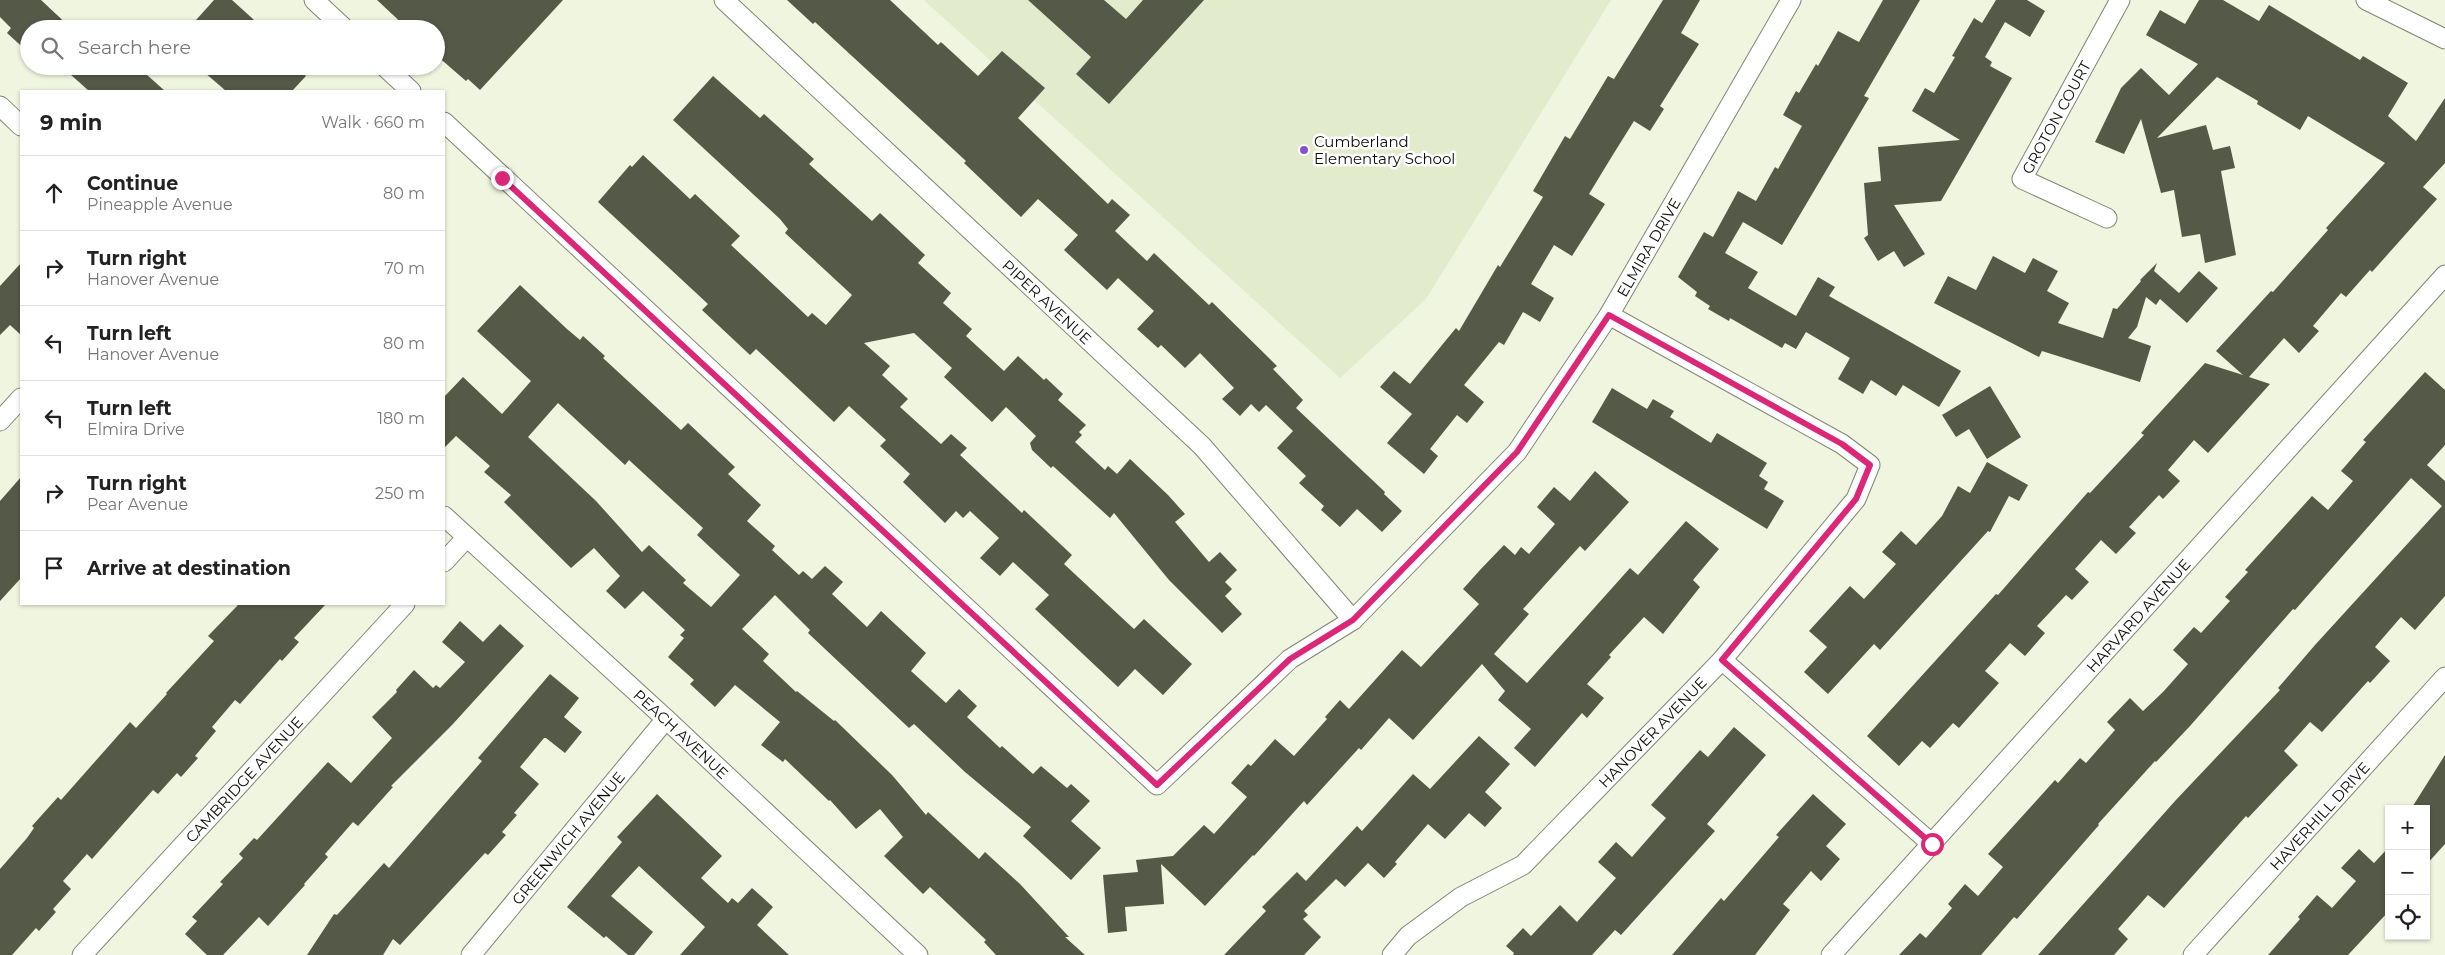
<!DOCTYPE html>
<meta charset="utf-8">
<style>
:root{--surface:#fff;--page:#f2f2f2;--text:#222;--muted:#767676;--line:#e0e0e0}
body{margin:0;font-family:Montserrat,sans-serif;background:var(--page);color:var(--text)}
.controls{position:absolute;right:15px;bottom:15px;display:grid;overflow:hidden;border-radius:0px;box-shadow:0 1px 4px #0004}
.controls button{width:45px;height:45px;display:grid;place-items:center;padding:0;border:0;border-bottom:1px solid var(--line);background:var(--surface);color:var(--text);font:25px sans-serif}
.stop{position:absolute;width:15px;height:15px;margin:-11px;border:4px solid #db2777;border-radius:50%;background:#fff}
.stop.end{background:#db2777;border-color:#fff;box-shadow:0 1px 5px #0008}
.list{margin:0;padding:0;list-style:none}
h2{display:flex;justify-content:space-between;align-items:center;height:65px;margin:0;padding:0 20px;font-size:21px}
h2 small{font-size:16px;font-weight:400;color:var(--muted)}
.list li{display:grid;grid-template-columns:32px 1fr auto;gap:15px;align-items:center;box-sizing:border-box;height:75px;padding:0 20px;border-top:1px solid var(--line)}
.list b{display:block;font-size:19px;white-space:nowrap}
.list p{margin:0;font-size:16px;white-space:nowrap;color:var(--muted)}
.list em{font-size:16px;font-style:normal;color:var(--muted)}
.icon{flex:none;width:28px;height:28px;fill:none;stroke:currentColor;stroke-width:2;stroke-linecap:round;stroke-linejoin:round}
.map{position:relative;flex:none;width:2445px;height:955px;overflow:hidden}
.search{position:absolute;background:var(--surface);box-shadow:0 1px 4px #0004;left:20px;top:20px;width:425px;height:55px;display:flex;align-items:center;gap:12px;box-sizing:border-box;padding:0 18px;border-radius:28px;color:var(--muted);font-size:19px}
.panel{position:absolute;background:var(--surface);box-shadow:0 1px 4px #0004;left:20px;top:90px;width:425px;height:515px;border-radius:0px}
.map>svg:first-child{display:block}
</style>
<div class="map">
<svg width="2445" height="955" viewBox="0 0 2445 955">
<rect width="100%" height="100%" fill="#eff5de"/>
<polygon fill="#e3ebcd" points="924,0 1611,0 1426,299 1340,378"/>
<g fill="#555947" fill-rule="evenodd">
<polygon points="0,0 41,0 72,29 29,29 29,53 7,33 11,28 0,17"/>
<polygon points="214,0 232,0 264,29 188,29"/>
<polygon points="377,0 563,0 480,90 468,79 466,81 436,55 436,29 408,29"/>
<polygon points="787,0 890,0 938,45 941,42 978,76 1002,51 1045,88 1018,118 1108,204 1112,199 1130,215 1115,231 1147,261 1154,253 1209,305 1212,302 1277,366 1273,369 1303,400 1296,408 1385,492 1384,494 1402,511 1382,532 1357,509 1340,527 1321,510 1324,506 1299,483 1306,476 1277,448 1293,431 1266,405 1259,412 1251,404 1240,416 1222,399 1234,388 1200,353 1185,368 1161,345 1158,348 1137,329 1154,311 1118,278 1107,290 1064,250 1078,235 1038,199 1021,217 964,163 966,161 815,22 813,24"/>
<polygon points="1028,0 1104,0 1126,19 1143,0 1204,0 1109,104 1076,74 1091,57"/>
<polygon points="1663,0 1700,0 1681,33 1699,44 1660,106 1664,109 1650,131 1634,121 1614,153 1589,194 1605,204 1572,256 1554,245 1531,284 1554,298 1540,322 1523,312 1504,345 1499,342 1464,385 1484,402 1467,423 1457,415 1430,449 1438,456 1424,474 1387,443 1412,414 1380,387 1394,371 1410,384 1456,328 1459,331 1498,265 1500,267 1543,197 1533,191 1565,136 1570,139 1608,76 1614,79"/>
<polygon points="1883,0 1920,0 1864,96 1869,98 1782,245 1743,222 1725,253 1758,272 1748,288 1796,316 1818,277 1835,287 1829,296 1961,371 1939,407 1903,385 1896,396 1871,380 1863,394 1838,379 1850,358 1806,332 1796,349 1785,343 1782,348 1730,318 1729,321 1708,309 1710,306 1695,296 1697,292 1678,277 1704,232 1713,237 1738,191 1756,201 1775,167 1778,169 1802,126 1783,115 1796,91 1799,93 1816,64 1818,66 1838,31 1859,42"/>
<polygon points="1996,0 2027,0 2045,11 2030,37 2005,22 1985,57 1992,62 1990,66 2012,78 1941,201 1894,205 1925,254 1904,267 1894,251 1878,261 1864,238 1868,235 1864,183 1881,181 1878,147 1960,140 1912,111 1925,88 1934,93 1955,57 1952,56 1974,18 1982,23"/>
<polygon points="2199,0 2223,0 2259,21 2269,5 2360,60 2363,56 2408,83 2388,116 2416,141 2445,98 2445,163 2423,187 2437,199 2372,272 2370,270 2346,297 2341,293 2313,326 2319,331 2299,353 2284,338 2249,377 2270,384 2208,453 2194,440 2168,470 2180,481 2163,499 2159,495 2129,527 2136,533 2116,554 2101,540 2075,569 2089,582 2072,600 2066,595 2037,626 2045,633 2025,656 2010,643 1985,671 1999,683 1959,728 1953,723 1930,748 1922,741 1899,766 1867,736 1996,594 1998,595 2088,492 2090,493 2144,435 2141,433 2205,363 2243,375 2216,351 2271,291 2273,292 2328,230 2326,228 2385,163 2308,116 2300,130 2257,104 2258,101 2217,77 2157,138 2206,125 2213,150 2230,146 2235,168 2221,171 2236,255 2205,263 2200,234 2182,237 2174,190 2161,193 2141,119 2124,154 2095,142 2121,88 2141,68 2169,95 2198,64 2146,35 2160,10 2185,24"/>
<polygon points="61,66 137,66 165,91 89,91"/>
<polygon points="197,66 295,66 306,76 292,91 226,91"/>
<polygon points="713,76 760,118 764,114 814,159 809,164 872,221 880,213 925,255 918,263 951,293 943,303 972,329 966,336 1004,371 1018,356 1044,380 1046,378 1063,394 1058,400 1086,425 1079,432 1082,435 1075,442 1105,470 1108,466 1117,474 1130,459 1168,495 1185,514 1175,522 1209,562 1220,552 1237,570 1225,582 1232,589 1225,596 1242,614 1222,633 1169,580 1114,513 1110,518 1053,466 1051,468 1032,450 1030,443 1036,436 1006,407 992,422 944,377 952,368 914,333 864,343 890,366 882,375 908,399 900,407 941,444 951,434 967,448 960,455 1022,513 1024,510 1072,555 1064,564 1134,629 1144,619 1192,664 1163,695 1135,669 1118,687 1035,609 1049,595 1013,562 1000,576 980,558 999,538 970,511 963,518 956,511 945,523 903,482 910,474 880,446 886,440 849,406 834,422 756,349 750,355 702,310 708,304 598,202 630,165 632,167 643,155 690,199 695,194 740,236 731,245 808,317 812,313 826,325 852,295 785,233 788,229 780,219 673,120"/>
<polygon points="1993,256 2025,273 2033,258 2058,271 2047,291 2069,303 2058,323 2103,338 2113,308 2117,309 2141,281 2140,280 2157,263 2154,271 2179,293 2199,271 2218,288 2187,323 2160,299 2156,305 2146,297 2137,327 2128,338 2151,346 2140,382 2042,351 2039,357 1934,303 1948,276 1976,290"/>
<polygon points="21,263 21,335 10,325 0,335 0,286"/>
<path d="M520,285l47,44 13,11 3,-4 22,20 -2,2 78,72 7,-7 47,44 -7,7 33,31 -14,16 28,25 -3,4 27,25 4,-4 9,8 13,-13 18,16 -11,12 35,33 14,-16 45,42 -15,18 35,32 13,-14 18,17 -10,11 33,31 2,-2 31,28 8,-8 26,22 4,-4 19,17 -19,20 30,27 -30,32 -48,-44 8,-9 -66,-55 -51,-48 -5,4 -101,-95 2,-3 -35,-35 -33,34 27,25 -6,7 33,31 1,-1 37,30 1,-1 57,55 34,40 2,-3 51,47 6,-7 35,32 49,53h-4l20,18h-89l-12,-13 2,-2 -56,-53 -7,7 -39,-38 19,-19 -23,-28 -24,20 -26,-29 -1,1 -44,-42 -2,3 -22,-17 19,-23 -45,-37 -20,22 -25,-23 4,-4 -26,-23 16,-19 -4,-3 5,-5 -42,-39 -18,18 -19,-18 14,-15 -26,-28 -23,20 -67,-66 7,-7 -27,-23 6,-6 -34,-30 -12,12v-51l19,-20 39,37 29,-33 -54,-50zM558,403l67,62 4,-5 74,68 -6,7 43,40 -29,32 -28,-24 3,-3 -37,-35 -7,7 -46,-51 -68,-64z"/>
<polygon points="2425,372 2445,390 2445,445 2427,465 2445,481 2445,596 2415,630 2401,617 2375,647 2390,661 2370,683 2368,681 2322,732 2310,722 2284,751 2298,765 2248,818 2246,816 2164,908 2148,895 2118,929 2128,939 2114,955 2038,955 2175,801 2280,690 2278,688 2315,645 2442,506 2411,478 2295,610 2293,609 2190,726 2156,762 2155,761 2098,824 2099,825 2017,919 2014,917 1981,955 1899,955 1920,933 1926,938 1952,908 1948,904 1965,884 1978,896 2003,867 1988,854 2055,780 2058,783 2080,758 2086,763 2115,730 2107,722 2130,698 2143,711 2163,692 2188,664 2173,650 2194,627 2201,633 2230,601 2225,597 2248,572 2245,570 2312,496 2328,510 2353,481 2341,471 2366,442 2363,440"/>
<polygon points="1990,386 2021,437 1987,459 1969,429 1956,437 1942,415"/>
<polygon points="1612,388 1647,409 1653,399 1674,411 1670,417 1711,443 1717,433 1767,463 1759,476 1768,482 1764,489 1784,501 1767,529 1592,422"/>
<polygon points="1987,462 2028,485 2019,501 2009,496 1990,532 1988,531 1880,650 1874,644 1828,694 1804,672 1827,647 1809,631 1850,586 1864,599 1896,564 1882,552 1901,531 1916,545 1942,516 1958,486 1970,493"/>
<polygon points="1595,471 1629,502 1585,551 1580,546 1523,609 1529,614 1494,654 1527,683 1630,568 1638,575 1686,521 1719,549 1693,580 1700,587 1663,634 1644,617 1609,655 1611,657 1587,684 1604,698 1587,718 1582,713 1535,767 1514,748 1531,729 1498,700 1505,691 1482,664 1413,740 1389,718 1361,750 1359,748 1307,805 1304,801 1254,856 1253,855 1205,906 1161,864 1164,904 1125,907 1127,931 1108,933 1103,875 1138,872 1136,860 1173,856 1204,825 1214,834 1247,797 1231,783 1248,764 1251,766 1275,739 1294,756 1327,719 1325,717 1340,700 1349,709 1402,650 1421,667 1479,604 1463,589 1480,570 1504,545 1515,555 1521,547 1529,554 1555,524 1537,507 1554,487 1570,501"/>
<polygon points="21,477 21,578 0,601 0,501"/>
<polygon points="239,604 326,604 294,638 299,642 282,661 280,659 240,704 235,700 212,727 216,731 195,756 198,758 181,777 177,773 158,794 153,790 92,859 87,854 63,881 71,889 53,909 56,912 39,931 36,928 12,955 0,955 0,869 27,838 34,828 32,826 58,797 61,800 130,722 136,728 167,694 166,693 214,641 208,636"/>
<polygon points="460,621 483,642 500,624 524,646 452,725 391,786 393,787 358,826 353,822 325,854 328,857 304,884 305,885 268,926 259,917 223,955 207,955 185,934 197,921 192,917 223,884 220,882 243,858 239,854 254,838 257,840 328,762 351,783 392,738 372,717 397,692 396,690 414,670 433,688 436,685 440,688 465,662 442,642"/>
<polygon points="550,674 579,698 564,717 582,732 565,753 546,738 544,738 520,767 539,784 514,813 517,815 502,832 506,835 488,855 485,853 400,945 393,939 383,955 307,955 334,914 337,915 384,863 389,868 482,761 478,758"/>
<polygon points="1734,727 1766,755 1707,824 1715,831 1621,935 1615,930 1592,955 1513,955 1514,953 1506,946 1523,928 1531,936 1560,905 1577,922 1616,878 1598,862 1616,842 1632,857 1666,818 1651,805 1700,750 1708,757"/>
<polygon points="1479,736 1510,764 1485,792 1502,808 1485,827 1469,813 1445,839 1428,824 1395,862 1397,864 1384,878 1368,863 1345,887 1336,879 1304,911 1308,915 1303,919 1321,937 1304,955 1224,955 1266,911 1262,907 1297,872 1306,881 1357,826 1362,831 1413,774 1430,789"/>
<polygon points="2445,755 2445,844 2426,865 2426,809 2411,809"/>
<polygon points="657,794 722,856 701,878 728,903 732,898 738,903 752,888 773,907 757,925 789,955 680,955 705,927 639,866 611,896 653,932 634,955 628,955 606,936 604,938 567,907 622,842 617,837"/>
<polygon points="1813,794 1846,824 1826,846 1840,859 1821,881 1811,871 1783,904 1790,910 1755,955 1672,955 1721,898 1724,901 1779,837 1776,835"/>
<polygon points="2389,847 2389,911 2348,955 2268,955 2300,919 2298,917 2317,895 2332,908 2356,881 2341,868 2359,849 2374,863"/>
</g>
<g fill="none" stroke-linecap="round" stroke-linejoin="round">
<defs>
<g id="street">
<polyline points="314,0 345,29"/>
<path id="s1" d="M724,0l478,446 151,174"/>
<polyline points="2366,0 2445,39"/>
<polyline points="384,66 411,91"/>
<polyline points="0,106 21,126"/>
<path id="s2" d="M444,122l713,663 133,-126 63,-39 164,-168 92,-137 182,-315"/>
<path id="s3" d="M2107,218l-85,-39 98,-179"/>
<polyline points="0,421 21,398"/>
<path id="s4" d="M444,516l222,203 252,236"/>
<polyline points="444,562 467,537"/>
<polyline points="1722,660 1932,844"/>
<path id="s5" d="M82,955l323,-351"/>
<path id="s6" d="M471,955l195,-236"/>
<path id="s7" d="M1392,955l16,-19 53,-39 62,-32 199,-205 134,-161 14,-34 -28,-21 -233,-129"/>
<path id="s8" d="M1831,955l614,-680"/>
<path id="s9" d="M2193,955l252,-278"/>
</g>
</defs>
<use href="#street" stroke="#808672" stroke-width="21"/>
<use href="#street" stroke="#fff" stroke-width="19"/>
</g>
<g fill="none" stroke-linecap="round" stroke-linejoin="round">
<polyline stroke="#db2777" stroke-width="6" points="502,178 1157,785 1290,659 1353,620 1517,452 1609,315 1842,444 1870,465 1856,499 1722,660 1932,844"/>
</g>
<circle fill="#8453cc" stroke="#fff" stroke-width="2" cx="1304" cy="150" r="5"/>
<g text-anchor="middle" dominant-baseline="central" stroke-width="5" stroke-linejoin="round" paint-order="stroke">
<g font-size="15" fill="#0b0d06" stroke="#fff">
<text stroke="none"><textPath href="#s3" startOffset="164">GROTON COURT</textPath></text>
<text stroke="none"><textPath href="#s2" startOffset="1709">ELMIRA DRIVE</textPath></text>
<text stroke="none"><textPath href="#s1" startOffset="442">PIPER AVENUE</textPath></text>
<text stroke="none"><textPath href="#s8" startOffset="458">HARVARD AVENUE</textPath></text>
<text stroke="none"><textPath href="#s7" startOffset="346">HANOVER AVENUE</textPath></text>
<text stroke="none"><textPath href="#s4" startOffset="322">PEACH AVENUE</textPath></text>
<text stroke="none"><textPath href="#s5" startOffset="239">CAMBRIDGE AVENUE</textPath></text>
<text stroke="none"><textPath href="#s9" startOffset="188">HAVERHILL DRIVE</textPath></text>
<text stroke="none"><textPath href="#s6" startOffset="152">GREENWICH AVENUE</textPath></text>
</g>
<g font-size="15" fill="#0b0d06" stroke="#fff" text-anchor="start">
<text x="1314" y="141">Cumberland<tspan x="1314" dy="17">Elementary School</tspan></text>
</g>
</g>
</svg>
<div class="controls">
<button>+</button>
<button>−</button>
<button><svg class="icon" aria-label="locate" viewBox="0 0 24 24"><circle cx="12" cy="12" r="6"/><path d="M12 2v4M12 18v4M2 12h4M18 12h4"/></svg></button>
</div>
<div class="stop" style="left:1932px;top:844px"></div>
<div class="stop end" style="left:502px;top:178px"></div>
<div class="search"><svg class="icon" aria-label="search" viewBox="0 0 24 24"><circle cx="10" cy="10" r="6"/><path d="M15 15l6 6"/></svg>Search here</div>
<section class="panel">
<h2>9 min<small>Walk · 660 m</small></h2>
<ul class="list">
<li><svg class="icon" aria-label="ahead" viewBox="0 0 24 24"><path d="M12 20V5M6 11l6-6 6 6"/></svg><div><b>Continue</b><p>Pineapple Avenue</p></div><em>80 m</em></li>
<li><svg class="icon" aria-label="right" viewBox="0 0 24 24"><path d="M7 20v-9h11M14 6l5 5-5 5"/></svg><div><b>Turn right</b><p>Hanover Avenue</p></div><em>70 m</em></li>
<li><svg class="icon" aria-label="left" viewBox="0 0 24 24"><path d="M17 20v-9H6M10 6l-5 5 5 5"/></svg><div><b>Turn left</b><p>Hanover Avenue</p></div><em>80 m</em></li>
<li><svg class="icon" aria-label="left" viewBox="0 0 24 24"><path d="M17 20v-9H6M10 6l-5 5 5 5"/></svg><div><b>Turn left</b><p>Elmira Drive</p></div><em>180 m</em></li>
<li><svg class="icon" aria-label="right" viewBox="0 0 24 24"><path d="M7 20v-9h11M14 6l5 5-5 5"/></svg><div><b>Turn right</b><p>Pear Avenue</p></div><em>250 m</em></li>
<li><svg class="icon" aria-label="arrive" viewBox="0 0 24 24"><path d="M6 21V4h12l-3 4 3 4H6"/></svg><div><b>Arrive at destination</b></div></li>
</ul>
</section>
</div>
